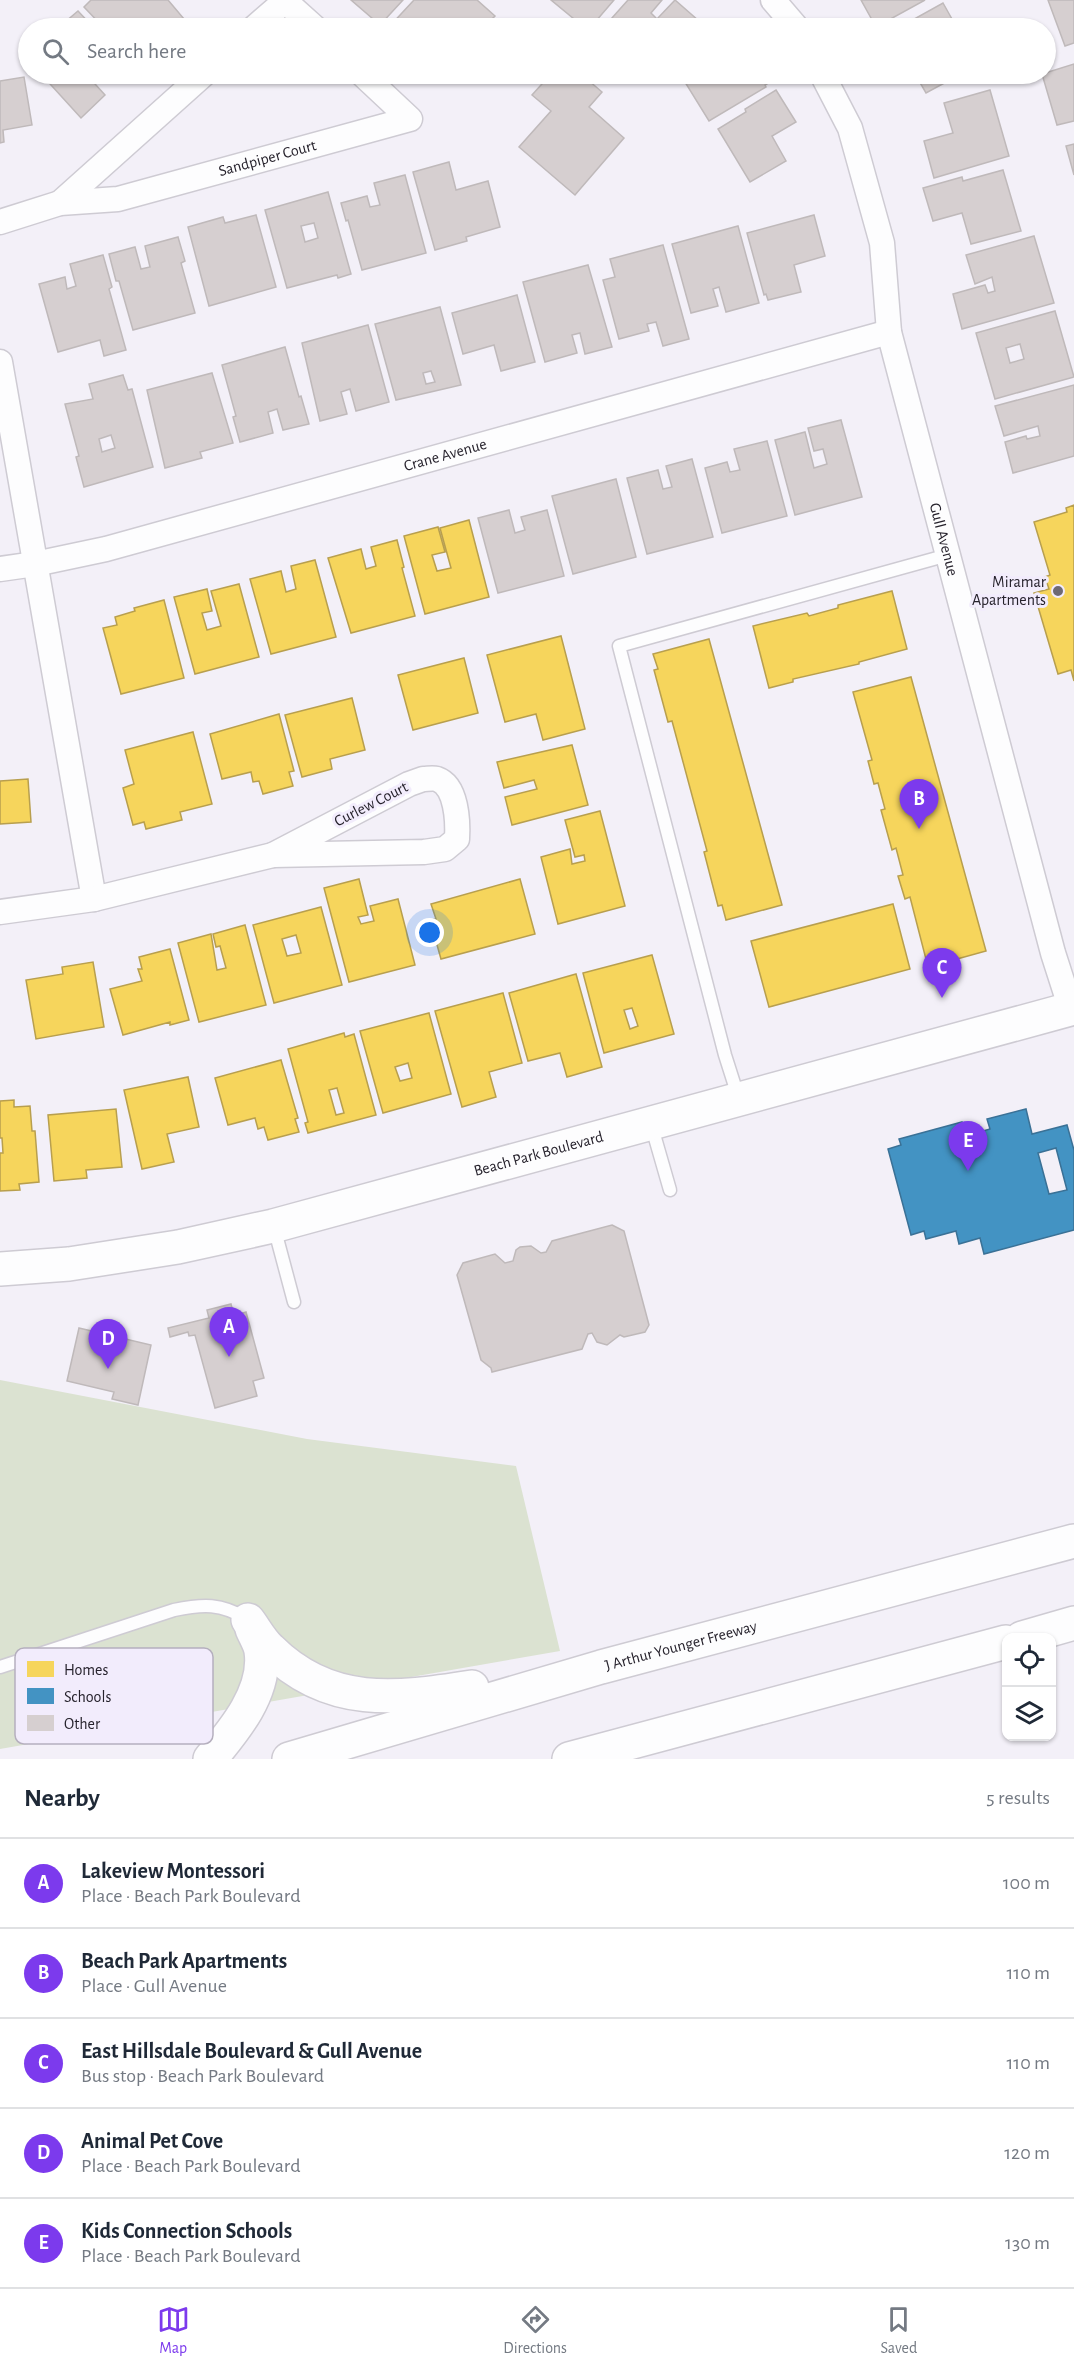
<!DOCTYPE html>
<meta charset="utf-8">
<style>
:root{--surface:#fff;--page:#f6f6f7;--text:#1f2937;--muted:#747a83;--line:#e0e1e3;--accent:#7c3aed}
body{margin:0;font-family:"Alegreya Sans",sans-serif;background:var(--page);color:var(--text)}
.controls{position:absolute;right:18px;bottom:18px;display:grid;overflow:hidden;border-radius:12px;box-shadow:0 2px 4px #0004}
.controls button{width:54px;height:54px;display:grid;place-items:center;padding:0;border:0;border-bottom:2px solid var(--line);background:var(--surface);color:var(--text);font:30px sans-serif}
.you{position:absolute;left:430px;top:933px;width:21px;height:21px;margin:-15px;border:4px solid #fff;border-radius:50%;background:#1a73e8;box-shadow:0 0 0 9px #1a73e833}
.badge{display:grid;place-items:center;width:39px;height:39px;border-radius:50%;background:var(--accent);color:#fff;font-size:20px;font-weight:700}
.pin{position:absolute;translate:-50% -50px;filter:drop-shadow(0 2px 3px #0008)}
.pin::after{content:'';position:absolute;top:32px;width:21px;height:18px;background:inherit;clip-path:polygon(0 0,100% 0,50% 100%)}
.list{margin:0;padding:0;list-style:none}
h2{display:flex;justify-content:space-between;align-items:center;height:78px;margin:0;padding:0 24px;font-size:26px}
h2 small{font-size:20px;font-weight:400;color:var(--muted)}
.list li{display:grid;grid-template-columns:39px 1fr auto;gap:18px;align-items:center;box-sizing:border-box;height:90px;padding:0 24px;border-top:2px solid var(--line)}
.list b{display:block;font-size:22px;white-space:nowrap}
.list p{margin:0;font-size:20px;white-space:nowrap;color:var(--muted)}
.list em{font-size:20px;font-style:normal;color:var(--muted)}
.icon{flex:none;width:33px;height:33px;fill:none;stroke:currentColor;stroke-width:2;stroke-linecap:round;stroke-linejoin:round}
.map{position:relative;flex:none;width:1074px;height:1759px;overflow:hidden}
.search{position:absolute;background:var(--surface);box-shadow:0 2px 4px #0004;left:18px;right:18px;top:18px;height:66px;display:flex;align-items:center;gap:15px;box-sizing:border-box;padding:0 21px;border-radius:33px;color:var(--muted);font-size:22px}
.sheet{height:528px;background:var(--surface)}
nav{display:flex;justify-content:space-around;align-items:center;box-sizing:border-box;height:84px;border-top:2px solid var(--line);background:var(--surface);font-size:16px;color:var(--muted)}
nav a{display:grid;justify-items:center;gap:3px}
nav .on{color:var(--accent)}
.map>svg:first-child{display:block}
</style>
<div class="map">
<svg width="1074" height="1759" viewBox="0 0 1074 1759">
<rect width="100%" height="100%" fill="#f3f0f8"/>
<polygon fill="#dbe2d1" points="0,1380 307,1439 516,1466 560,1651 0,1749"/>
<g fill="#f6d55c" stroke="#b89f4e" stroke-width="1.5" fill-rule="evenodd">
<polygon points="1074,505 1074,681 1071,670 1058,674 1034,593 1049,589 1045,577 1050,575 1034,522 1067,512 1066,508"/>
<polygon points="469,520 489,597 425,614 404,536 438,527 445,552 432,555 437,571 451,568 440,528"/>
<polygon points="397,540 404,567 402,568 415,616 351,633 328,558 361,549 366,569 376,566 371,547"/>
<polygon points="315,560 336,637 271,654 250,579 281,571 286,592 296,589 291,566"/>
<polygon points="239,584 259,657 195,674 174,597 207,589 212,611 202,613 207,630 221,626 211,591"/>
<polygon points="892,591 907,649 859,662 859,664 793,679 793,682 769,688 753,626 807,613 809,616 838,608 838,605"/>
<polygon points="164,600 184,678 121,694 103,628 117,625 115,617 135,611 134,608"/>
<polygon points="561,636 585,729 543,740 536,714 505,722 487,655"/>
<polygon points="709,639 782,905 726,920 722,905 718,906 704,852 707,851 672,721 668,722 654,670 658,669 653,654"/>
<polygon points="464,658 478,713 413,730 398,675"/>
<polygon points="911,677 986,951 928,967 910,897 905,899 898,876 903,875 896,848 892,850 881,810 885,809 878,783 874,784 868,761 872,760 853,692"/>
<polygon points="352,698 365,750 330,759 332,769 302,777 285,715"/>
<polygon points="279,714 294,771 289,772 293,786 263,794 259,781 253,782 251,772 222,779 210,734"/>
<polygon points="193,732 212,804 180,812 182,820 146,829 144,822 133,825 123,788 134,784 125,750"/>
<polygon points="572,745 588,805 512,825 505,797 537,789 534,780 504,788 497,762"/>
<polygon points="28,779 31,822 0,824 0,781"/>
<polygon points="600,811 625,906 558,924 541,857 570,849 572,864 585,861 584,855 575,857 565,820"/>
<polygon points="359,879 368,915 358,917 361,924 374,921 370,906 398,899 415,965 349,982 324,888"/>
<polygon points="520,879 535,934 441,959 430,920 436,919 431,904"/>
<polygon points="893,904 910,969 769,1007 751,941"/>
<path d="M321,907l21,78 -68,18 -21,-78zM296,935l5,18 -14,3 -5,-17z"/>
<polygon points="245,925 266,1005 199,1022 178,943 211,934 217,970 226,968 220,946 216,947 213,934"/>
<polygon points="170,949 189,1020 170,1025 170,1022 123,1035 110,989 142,981 138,969 142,969 139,957"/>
<path d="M652,955l22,79 -70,19 -21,-80zM632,1008l6,18 -8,3 -6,-19z"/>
<polygon points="93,962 104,1027 36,1039 26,980 63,974 62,967"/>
<polygon points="576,974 602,1067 567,1077 560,1053 528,1061 509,993"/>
<polygon points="503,993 522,1063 489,1072 496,1097 462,1107 435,1011"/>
<path d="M429,1013l22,81 -68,19 -23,-82zM408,1063l4,15 -12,3 -5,-14z"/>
<path d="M344,1033l1,4 9,-3 22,81 -68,18 -3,-10 3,-1 -20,-73zM337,1088l7,25 -8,2 -7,-25z"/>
<polygon points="281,1060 298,1118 295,1119 299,1132 268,1140 264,1127 258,1129 255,1118 228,1125 215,1078"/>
<polygon points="188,1077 199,1127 167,1134 174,1162 142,1169 124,1090"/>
<polygon points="14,1100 14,1107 30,1106 32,1131 35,1131 39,1182 19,1184 20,1190 0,1191 0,1153 3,1153 2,1138 0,1138 0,1101"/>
<polygon points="116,1109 122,1167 86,1170 87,1178 54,1181 48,1115"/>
</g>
<path fill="#4393c3" stroke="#3a7196" stroke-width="1.5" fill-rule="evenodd" d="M1026,1109l6,25 35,-9 7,25v80l-90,24 -4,-16 -21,6 -3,-13 -30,8 -2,-8 -13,4 -23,-86 13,-4 -2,-6 63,-17 4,14 24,-7 -3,-10zM1056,1148l11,42 -18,4 -11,-41z"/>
<g fill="#d6cfd0" stroke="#bfb9ba" stroke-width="1.5" fill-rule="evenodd">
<polygon points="91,0 168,0 190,26 187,28 148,28 144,24 140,28 104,28 84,7"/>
<polygon points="351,0 403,0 380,25"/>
<polygon points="414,0 477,0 495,16 483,28 438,28 435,26 432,28 388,28"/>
<polygon points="551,0 614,0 590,28 585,28"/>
<polygon points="628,0 662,0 651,13 657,19 675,0 699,21 692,28 603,28"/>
<polygon points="861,0 925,0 876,27"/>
<polygon points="1048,0 1074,0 1074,43 1065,46"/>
<polygon points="943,3 957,28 898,28"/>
<polygon points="78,11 94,28 58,28"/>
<polygon points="1074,64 1074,121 1057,125 1042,74"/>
<polygon points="41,74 86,74 105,95 81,118"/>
<polygon points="551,74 557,74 566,81 573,74 581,74 602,92 589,107 624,138 575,195 519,147 551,111 532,95"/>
<polygon points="680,74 764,74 770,82 765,85 766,87 709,121"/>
<polygon points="915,74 961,74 926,93"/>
<polygon points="24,77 32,125 3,130 4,142 0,143 0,81"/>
<polygon points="776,90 796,122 772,136 786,161 750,182 718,129 746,112 745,109"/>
<polygon points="990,90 1009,156 934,178 924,141 953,133 944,103"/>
<polygon points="1074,144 1074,175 1066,146"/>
<polygon points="449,162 456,190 488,181 500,227 466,237 467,241 435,250 413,172"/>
<polygon points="1003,170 1021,231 971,244 962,213 933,221 923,188 962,177 963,181"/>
<polygon points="405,175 426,253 362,270 348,220 346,221 341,203 367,196 370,207 380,205 374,183"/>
<path d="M328,192l23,82 -13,4 -1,-3 -50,13 -22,-78zM314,223l4,15 -13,4 -4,-16z"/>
<polygon points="256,215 276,287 209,306 188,227 223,217 225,223"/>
<polygon points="814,215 825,256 794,265 801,292 768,300 766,294 764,295 747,233"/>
<polygon points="738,226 759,303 726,312 719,287 713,289 718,306 691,313 672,244"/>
<polygon points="1034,236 1054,303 962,329 953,294 985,285 988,293 995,291 992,277 975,284 966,255"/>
<polygon points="178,237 185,261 181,263 195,313 133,330 119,281 116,281 109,254 135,247 141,269 150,267 145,246"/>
<polygon points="663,245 689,339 663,346 656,322 647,324 649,331 619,339 603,280 615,277 610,259"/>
<polygon points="103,255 112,287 109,289 126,350 104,356 100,340 58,352 39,284 65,277 67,289 76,286 70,264"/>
<polygon points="588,265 612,347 585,354 580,333 572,335 577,353 545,362 523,282"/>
<polygon points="517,295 535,362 501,371 494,345 463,354 452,313"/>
<path d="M440,307l21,78 -65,15 -21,-76zM431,371l4,11 -9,2 -3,-11z"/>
<path d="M1055,311l19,66 -79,22 -19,-66zM1020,344l4,15 -14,4 -4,-15z"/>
<polygon points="368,325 389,402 356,411 350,389 341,392 347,414 320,421 302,343"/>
<polygon points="285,347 299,397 301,396 309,424 283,430 277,409 268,412 273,433 240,442 233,417 236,416 222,365"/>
<polygon points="212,373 233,443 200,452 202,458 165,468 147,390"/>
<path d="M123,375l5,15 4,-1 21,78 -69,20 -8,-30 3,-1 -14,-52 28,-5 -4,-15zM111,435l4,13 -13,4 -3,-13z"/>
<polygon points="1074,385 1074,456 1013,473 1005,442 1026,436 1027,439 1040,436 1038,426 1004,436 995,406"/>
<polygon points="841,420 862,497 795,515 775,440 805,432 814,468 827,464 823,449 814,451 808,428"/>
<polygon points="767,441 787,516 722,533 705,468 727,462 730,472 740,470 734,449"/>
<polygon points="692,459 713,537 647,554 627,478 658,470 663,489 672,487 666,466"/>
<polygon points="616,479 636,557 573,574 552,496"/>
<polygon points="509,510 515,533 525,530 521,517 547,510 564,576 498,593 478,518"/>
<polygon points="612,1225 624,1231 649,1325 645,1332 624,1337 620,1335 607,1345 597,1342 592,1333 588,1334 582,1349 492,1372 491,1368 481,1360 457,1275 463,1263 495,1254 505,1263 513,1261 516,1250 520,1247 531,1246 541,1253 546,1252 552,1241"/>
<polygon points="231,1304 234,1316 246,1312 264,1378 253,1381 257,1396 215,1408 195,1335 189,1336 188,1332 170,1337 168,1328 209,1318 207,1310"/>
<polygon points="79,1328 151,1345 138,1405 112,1399 114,1392 67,1381"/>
</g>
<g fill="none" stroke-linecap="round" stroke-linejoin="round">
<defs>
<g id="service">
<polyline points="739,1099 725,1055 619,646 948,555"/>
<polyline points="651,1124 670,1190"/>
<polyline points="274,1227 294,1302"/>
<path d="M0,1667l174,-57c29,-6 47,-7 73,9"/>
</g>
<g id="minor">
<polyline points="773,0 797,28"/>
<polyline points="254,28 285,1 315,28"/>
<path id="s1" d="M822,74l28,54 32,115 7,89 164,621 18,56"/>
<polyline points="60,203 204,74"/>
<path id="s2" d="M0,222l60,-19 58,-4 292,-80 -48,-45"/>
<polyline points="0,362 94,899"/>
<path id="s3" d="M0,569l35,-5 71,-15 783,-217"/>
<path d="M423,779c4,0 10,-1 14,0 20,7 21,43 20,60l-12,10 -21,3 -151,3 136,-71z"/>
<polyline points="0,912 94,899 273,855"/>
</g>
<g id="secondary">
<path id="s4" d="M0,1269l69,-5 109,-17 95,-21 801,-218"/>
</g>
<g id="motorway">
<path d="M248,1620c7,9 13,21 22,29 59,59 126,50 202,38"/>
<polyline points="1022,1638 1074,1623"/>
<path d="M210,1759c24,-28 57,-68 51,-108 -1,-7 -6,-15 -9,-22"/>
<path id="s5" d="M289,1759l312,-92 473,-126"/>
<polyline points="569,1759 1006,1642"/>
</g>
</defs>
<use href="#service" stroke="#cecbd3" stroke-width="15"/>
<use href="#minor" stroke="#cecbd3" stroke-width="27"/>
<use href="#secondary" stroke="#cecbd3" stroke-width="36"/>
<use href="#motorway" stroke="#cecbd3" stroke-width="36"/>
<use href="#service" stroke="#fdfdfe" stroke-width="12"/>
<use href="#minor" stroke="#fdfdfe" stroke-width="24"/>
<use href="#secondary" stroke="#fdfdfe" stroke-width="33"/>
<use href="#motorway" stroke="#fdfdfe" stroke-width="33"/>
</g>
<circle fill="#6e6a73" stroke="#f2ecfc" stroke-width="2" cx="1058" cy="591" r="6"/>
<g text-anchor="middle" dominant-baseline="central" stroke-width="6" stroke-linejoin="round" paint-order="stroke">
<g font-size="16" fill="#26222c" stroke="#f2ecfc">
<text stroke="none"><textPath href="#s2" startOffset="276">Sandpiper Court</textPath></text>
<text stroke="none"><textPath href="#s3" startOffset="460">Crane Avenue</textPath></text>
<text stroke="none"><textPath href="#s1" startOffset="484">Gull Avenue</textPath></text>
<text transform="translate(371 804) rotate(-27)">Curlew Court</text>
<text stroke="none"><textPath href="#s4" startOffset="552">Beach Park Boulevard</textPath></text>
<text stroke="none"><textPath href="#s5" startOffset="408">J Arthur Younger Freeway</textPath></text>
</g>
<g font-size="16" fill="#26222c" stroke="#f2ecfc" text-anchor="end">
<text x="1046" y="582">Miramar<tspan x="1046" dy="18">Apartments</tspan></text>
</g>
</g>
<rect x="15" y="1648" width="198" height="96" rx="9" fill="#f2ecfc" stroke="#b5afbe" stroke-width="1.5"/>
<rect x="27" y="1661" width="27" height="16" fill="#f6d55c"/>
<rect x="27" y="1688" width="27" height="16" fill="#4393c3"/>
<rect x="27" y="1715" width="27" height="16" fill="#d6cfd0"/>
<g font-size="16" fill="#26222c">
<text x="64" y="1675">Homes</text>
<text x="64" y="1702">Schools</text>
<text x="64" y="1729">Other</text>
</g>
</svg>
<div class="controls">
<button><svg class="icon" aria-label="locate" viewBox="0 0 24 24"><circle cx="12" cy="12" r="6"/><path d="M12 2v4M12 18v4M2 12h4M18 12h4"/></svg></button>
<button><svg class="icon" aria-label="layers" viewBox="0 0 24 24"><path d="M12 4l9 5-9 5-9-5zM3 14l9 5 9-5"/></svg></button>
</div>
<div class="you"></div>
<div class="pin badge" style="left:229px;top:1357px">A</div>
<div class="pin badge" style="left:919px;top:829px">B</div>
<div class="pin badge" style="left:942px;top:998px">C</div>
<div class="pin badge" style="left:108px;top:1369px">D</div>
<div class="pin badge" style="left:968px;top:1171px">E</div>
<div class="search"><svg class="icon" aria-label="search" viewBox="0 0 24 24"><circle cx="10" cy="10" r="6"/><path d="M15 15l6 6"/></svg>Search here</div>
</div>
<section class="sheet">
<h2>Nearby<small>5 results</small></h2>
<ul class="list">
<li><span class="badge">A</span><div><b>Lakeview Montessori</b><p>Place · Beach Park Boulevard</p></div><em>100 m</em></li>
<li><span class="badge">B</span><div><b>Beach Park Apartments</b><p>Place · Gull Avenue</p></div><em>110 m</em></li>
<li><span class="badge">C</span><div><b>East Hillsdale Boulevard &amp; Gull Avenue</b><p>Bus stop · Beach Park Boulevard</p></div><em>110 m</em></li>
<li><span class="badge">D</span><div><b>Animal Pet Cove</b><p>Place · Beach Park Boulevard</p></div><em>120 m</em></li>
<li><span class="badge">E</span><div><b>Kids Connection Schools</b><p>Place · Beach Park Boulevard</p></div><em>130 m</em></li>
</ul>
</section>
<nav>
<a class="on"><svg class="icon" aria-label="map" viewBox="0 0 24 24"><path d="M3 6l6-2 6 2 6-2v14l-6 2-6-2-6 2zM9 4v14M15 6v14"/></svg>Map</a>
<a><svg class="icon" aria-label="directions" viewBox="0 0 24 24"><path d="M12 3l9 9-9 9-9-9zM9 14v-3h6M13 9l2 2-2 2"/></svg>Directions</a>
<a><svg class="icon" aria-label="saved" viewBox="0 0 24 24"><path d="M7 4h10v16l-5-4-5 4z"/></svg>Saved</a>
</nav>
